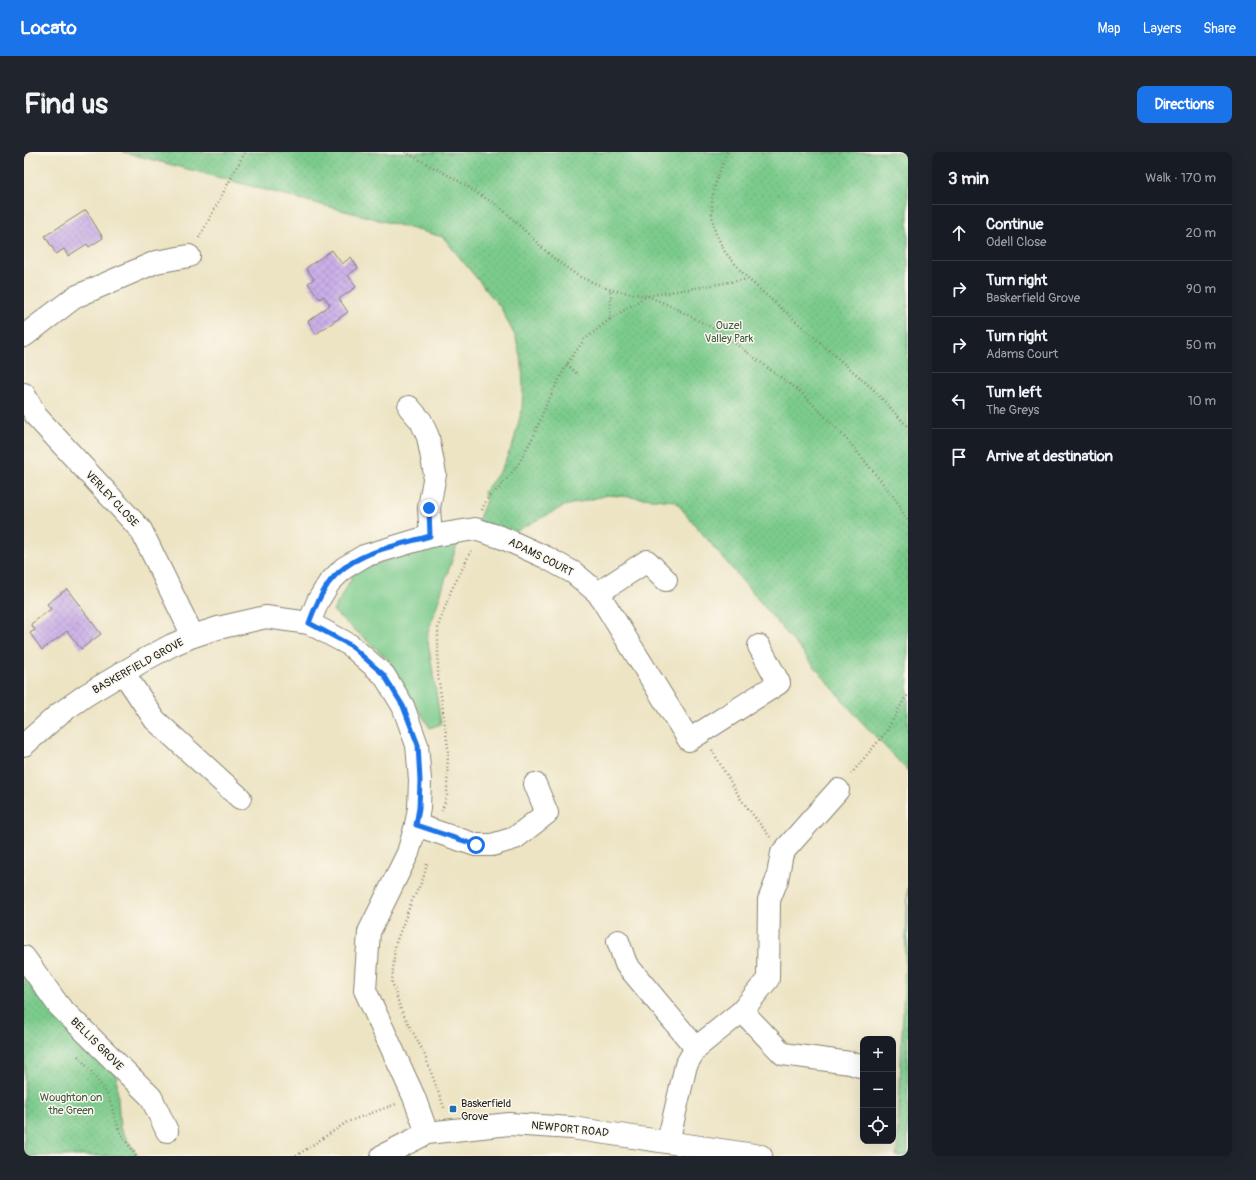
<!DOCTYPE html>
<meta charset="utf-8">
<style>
:root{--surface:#171b24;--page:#20242c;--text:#f1f3f6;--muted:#9ea1a6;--line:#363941;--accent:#1a73e8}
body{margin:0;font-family:Pangolin,sans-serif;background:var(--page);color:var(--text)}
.controls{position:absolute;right:12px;bottom:12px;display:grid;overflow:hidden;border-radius:8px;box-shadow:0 4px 16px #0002}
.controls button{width:36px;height:36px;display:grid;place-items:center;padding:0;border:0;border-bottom:1px solid var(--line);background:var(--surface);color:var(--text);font:20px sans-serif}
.stop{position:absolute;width:12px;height:12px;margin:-9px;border:3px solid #1a73e8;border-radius:50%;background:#fff}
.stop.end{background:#1a73e8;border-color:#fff;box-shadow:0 1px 4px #0008}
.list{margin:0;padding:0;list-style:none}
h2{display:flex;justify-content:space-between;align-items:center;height:52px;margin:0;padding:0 16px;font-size:17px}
h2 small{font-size:13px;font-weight:400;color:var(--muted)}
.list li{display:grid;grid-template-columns:26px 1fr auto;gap:12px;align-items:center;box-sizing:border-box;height:56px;padding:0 16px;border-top:1px solid var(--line)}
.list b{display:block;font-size:15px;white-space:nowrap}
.list p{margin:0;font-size:13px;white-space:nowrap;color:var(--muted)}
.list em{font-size:13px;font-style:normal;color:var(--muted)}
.icon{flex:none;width:22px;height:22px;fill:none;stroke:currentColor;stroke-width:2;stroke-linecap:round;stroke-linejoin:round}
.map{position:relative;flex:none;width:884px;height:1004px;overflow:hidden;border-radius:8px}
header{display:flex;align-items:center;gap:24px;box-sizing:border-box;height:56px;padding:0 20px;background:var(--accent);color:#fff}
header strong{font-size:19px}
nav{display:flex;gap:22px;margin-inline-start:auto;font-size:14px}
.intro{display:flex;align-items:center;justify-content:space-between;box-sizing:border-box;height:96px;padding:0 24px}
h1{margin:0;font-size:28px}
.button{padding:10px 18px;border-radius:8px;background:var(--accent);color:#fff;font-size:14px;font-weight:700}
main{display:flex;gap:24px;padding:0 24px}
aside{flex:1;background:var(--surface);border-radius:8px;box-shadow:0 4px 16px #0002}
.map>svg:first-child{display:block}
</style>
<header>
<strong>Locato</strong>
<nav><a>Map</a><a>Layers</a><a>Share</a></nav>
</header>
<div class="intro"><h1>Find us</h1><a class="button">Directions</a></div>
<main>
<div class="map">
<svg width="884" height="1004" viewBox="0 0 884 1004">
<defs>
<pattern id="park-dots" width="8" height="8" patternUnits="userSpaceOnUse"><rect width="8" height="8" fill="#7bcb8c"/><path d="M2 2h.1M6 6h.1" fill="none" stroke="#6aae78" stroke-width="1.8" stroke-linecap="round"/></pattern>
<pattern id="building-cross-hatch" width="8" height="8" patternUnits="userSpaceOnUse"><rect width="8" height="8" fill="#caafe7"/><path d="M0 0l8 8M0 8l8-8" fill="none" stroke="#ad96c6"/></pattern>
</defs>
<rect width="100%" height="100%" fill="#fbf7ec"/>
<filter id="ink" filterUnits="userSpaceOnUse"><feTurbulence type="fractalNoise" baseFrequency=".025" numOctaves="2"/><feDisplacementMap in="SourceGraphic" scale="8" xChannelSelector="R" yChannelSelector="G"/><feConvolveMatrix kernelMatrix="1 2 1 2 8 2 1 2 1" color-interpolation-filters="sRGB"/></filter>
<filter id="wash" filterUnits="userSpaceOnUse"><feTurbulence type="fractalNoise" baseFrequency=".012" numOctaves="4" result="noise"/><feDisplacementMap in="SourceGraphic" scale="16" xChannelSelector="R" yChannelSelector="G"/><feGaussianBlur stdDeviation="0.9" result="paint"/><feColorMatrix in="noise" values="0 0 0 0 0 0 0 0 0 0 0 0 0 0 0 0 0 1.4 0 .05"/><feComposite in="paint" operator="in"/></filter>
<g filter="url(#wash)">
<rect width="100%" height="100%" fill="#ede4c4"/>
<polygon fill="#7bcb8c" stroke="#4c7454" points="435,387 403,483 417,572 406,576 363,506 309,459 332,418"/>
<g fill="url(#park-dots)" stroke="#4c7454">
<polygon points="99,0 884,0 884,619 833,565 651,349 584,343 540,354 479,386 451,377 462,348 460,340 477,318 489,292 498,257 499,236 498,212 492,186 477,156 419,85"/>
<polygon points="884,736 884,1004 872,1004 873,1000"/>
<polygon points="0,805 92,916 96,976 114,1004 0,1004"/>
</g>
<g id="blocks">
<g fill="url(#building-cross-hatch)">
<polygon points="62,58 79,86 65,95 63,92 44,104 40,97 32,102 21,84"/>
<polygon points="308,98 318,112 327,105 334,116 324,123 332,135 315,147 324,160 292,182 284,169 306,153 300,144 296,147 284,131 290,127 282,116"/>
<polygon points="43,437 77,482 57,497 43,479 18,498 6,481 11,478 7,472 27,457 23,452"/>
</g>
</g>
</g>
<g filter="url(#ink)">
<use href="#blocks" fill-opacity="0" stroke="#848070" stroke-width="1"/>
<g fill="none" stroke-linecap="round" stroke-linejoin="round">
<defs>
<g id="street">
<polyline points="0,184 51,145 132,110 165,104"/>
<polyline points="0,242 12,264 117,378 169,484"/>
<polyline points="385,255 397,269 404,285 411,322 405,356 407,384"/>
<polyline points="574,441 623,409 642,428"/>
<polyline points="285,471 294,449 305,431 320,416 340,404 407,384 451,377 479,386 521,405 550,421 574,441 665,588 755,531 735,494"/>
<polyline points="99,520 131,568 216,646"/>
<polyline points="0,593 35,562 62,543 122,507 148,493 169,484 194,476 242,465 285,471 326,493 360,523 379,554 393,593 396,628 395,656 392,673 384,701 345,780 341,838 390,945 403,981"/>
<polyline points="392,673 452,693 468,693 491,686 523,661 511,632"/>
<polyline points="594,789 602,812 672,896"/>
<polyline points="0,805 35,854 127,945 143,979"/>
<polyline points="718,859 759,902 826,911 839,915"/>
<polyline points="644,990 662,913 672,896 718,859 744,827 745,748 753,728 758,701 814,638"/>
</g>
<polyline id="secondary" points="358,1004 403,981 485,972 548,976 737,1004"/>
</defs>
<use href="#street" stroke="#848070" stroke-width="24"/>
<use href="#secondary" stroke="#848070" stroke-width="24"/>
<g stroke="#848070" stroke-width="2.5" stroke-dasharray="1 3" stroke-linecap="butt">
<polyline points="381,0 433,28 477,56 528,105 554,124 587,138 623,144 724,127"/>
<polyline points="703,0 693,26 688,47 688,64 691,80 701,100 724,127 849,237 884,275"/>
<polyline points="175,86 221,0"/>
<polyline points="586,167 623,144 645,153 696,180 779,242 825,290 871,346 884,369"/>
<polyline points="543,212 554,223"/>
<polyline points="458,358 462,348 476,335 494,313 510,283 523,251 543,212 560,188 586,167 587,138"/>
<polyline points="688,598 716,646 746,685"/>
<polyline points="827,622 862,580 881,546 884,543"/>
<polyline points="418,659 423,643 424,596 414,522 414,474 427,439 447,399"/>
<polyline points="403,712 399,727 387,751 371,793 368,830 377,858 400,901 421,958"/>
<polyline points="54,904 67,919 84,943 95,978 112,1004"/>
<polyline points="272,1004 323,970 372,952"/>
</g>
<use href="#street" stroke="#fff" stroke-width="22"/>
<use href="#secondary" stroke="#fff" stroke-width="22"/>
</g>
</g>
<g fill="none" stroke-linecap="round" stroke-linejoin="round" filter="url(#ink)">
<path stroke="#1a73e8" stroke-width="5" d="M405,356l1,28c-34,10 -79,16 -102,48 -8,12 -14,25 -19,39l41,22 34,30 19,31 15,39 2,35 -1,28 -3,17 60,20"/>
</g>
<rect fill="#1f6fb2" stroke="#fbf7ec" stroke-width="1.5" x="425" y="953" width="8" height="8" rx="2"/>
<g text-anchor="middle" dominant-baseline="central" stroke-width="3" stroke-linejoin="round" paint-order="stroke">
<g font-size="11" fill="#3d5943" stroke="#fbf7ec">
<text x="705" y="173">Ouzel<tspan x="705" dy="13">Valley Park</tspan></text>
<text x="47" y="945">Woughton on<tspan x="47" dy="13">the Green</tspan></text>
</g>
<g font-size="11" fill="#1c1c1c" stroke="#fbf7ec">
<text transform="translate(88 347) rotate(47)">VERLEY CLOSE</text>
<text transform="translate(517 405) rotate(27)">ADAMS COURT</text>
<text transform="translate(114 514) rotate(-29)">BASKERFIELD GROVE</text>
<text transform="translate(73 892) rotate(45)">BELLIS GROVE</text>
<text transform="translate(546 977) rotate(6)">NEWPORT ROAD</text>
</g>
<g font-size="11" fill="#1c1c1c" stroke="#fbf7ec" text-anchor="start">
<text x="437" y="951">Baskerfield<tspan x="437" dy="13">Grove</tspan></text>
</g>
</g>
</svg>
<div class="controls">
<button>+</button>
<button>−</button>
<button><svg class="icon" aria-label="locate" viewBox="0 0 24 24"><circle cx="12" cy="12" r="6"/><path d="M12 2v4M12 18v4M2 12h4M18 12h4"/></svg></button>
</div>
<div class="stop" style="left:452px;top:693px"></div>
<div class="stop end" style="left:405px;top:356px"></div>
</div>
<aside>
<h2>3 min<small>Walk · 170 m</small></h2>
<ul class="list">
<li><svg class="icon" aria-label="ahead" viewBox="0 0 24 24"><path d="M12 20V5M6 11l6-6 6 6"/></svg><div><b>Continue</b><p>Odell Close</p></div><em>20 m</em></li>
<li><svg class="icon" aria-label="right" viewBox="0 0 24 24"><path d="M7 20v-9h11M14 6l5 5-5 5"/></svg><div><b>Turn right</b><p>Baskerfield Grove</p></div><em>90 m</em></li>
<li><svg class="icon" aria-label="right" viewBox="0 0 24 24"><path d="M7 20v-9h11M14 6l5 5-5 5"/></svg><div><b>Turn right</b><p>Adams Court</p></div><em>50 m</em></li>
<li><svg class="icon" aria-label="left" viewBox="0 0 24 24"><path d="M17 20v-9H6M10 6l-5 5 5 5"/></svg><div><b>Turn left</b><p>The Greys</p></div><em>10 m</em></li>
<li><svg class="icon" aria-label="arrive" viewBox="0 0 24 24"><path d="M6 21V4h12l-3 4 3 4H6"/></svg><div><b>Arrive at destination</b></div></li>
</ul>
</aside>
</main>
